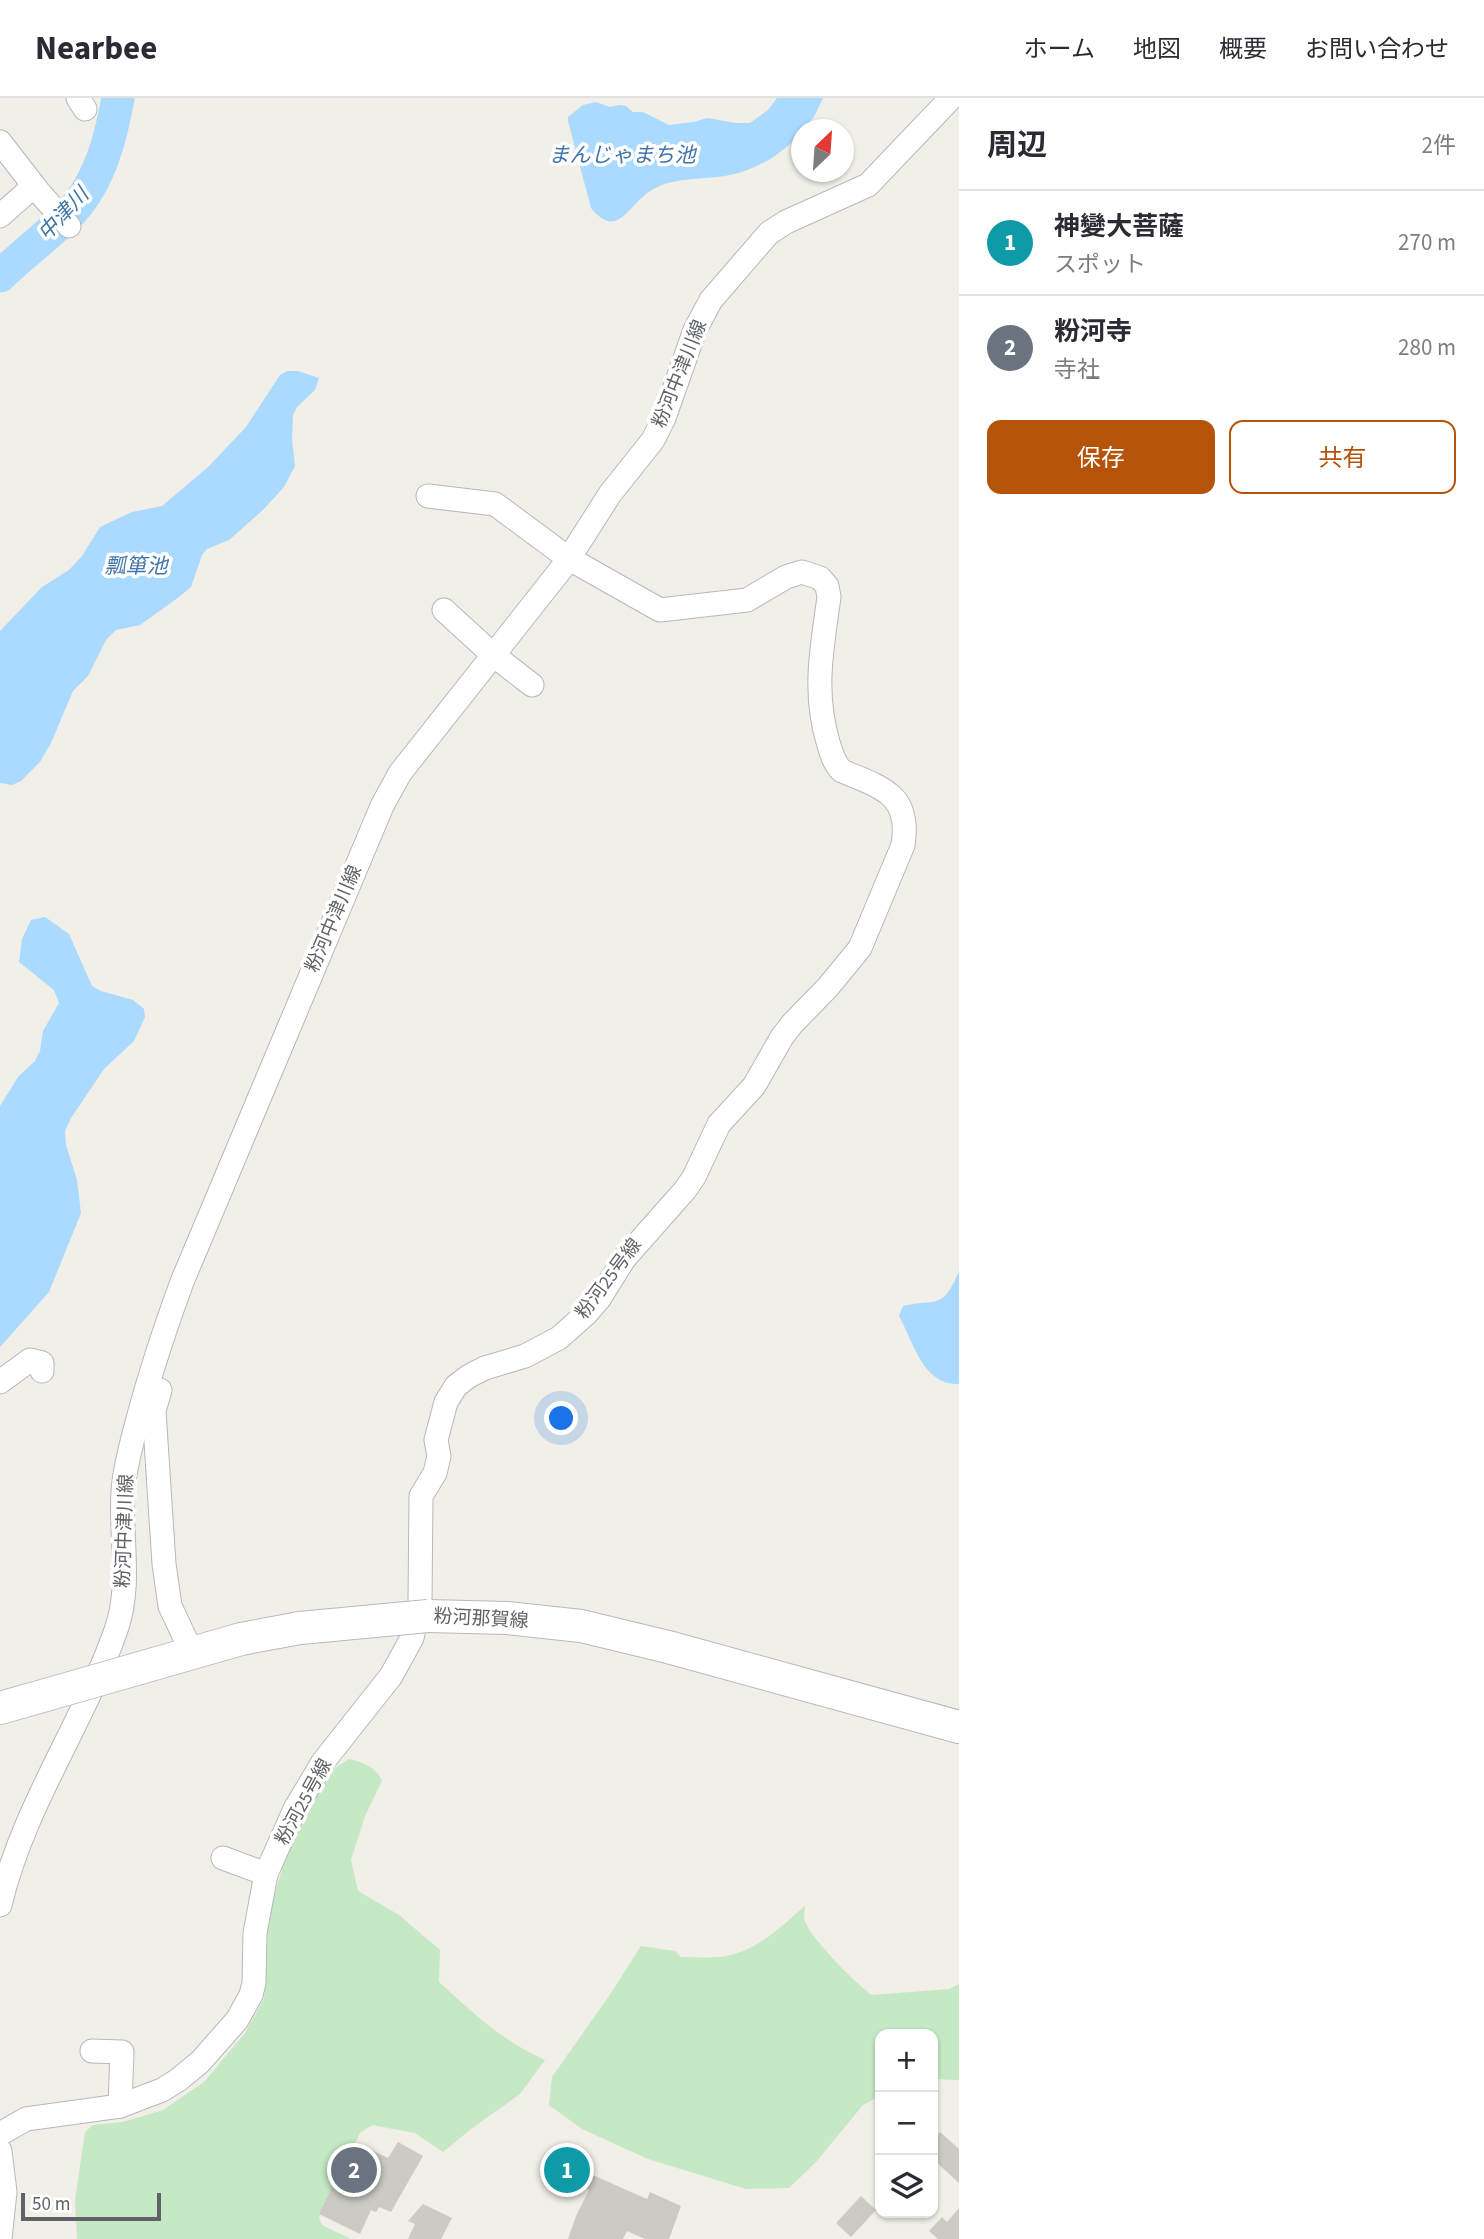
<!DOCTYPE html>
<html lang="ja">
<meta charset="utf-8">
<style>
:root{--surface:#fff;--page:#f2f2f3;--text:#2b2b33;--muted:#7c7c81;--line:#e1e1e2;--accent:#b45309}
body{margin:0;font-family:"Source Sans 3","Noto Sans JP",sans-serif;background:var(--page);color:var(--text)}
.controls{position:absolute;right:21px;bottom:21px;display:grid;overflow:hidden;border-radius:14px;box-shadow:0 2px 5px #0004}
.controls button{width:63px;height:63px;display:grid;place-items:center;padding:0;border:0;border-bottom:2px solid var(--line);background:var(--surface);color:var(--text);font:35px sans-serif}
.compass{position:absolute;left:791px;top:21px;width:63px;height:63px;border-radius:50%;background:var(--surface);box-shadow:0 2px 5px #0004;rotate:25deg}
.scale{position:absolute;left:21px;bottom:18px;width:140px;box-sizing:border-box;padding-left:7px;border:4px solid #5f6368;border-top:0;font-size:19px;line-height:24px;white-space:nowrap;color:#5f6368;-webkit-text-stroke:5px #fff;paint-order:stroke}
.you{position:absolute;left:562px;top:1321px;width:24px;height:24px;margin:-18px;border:5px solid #fff;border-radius:50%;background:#1a73e8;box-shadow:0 0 0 10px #1a73e833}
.badge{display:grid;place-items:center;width:46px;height:46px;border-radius:50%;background:var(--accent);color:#fff;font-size:23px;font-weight:700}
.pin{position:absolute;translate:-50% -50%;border:4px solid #fff;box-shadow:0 2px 7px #0006}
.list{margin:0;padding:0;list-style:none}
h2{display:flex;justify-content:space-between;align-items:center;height:91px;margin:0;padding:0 28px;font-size:30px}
h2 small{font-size:23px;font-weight:400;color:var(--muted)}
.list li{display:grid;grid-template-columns:46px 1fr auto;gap:21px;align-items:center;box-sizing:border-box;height:105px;padding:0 28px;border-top:2px solid var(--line)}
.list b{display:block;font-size:26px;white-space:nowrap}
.list p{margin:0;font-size:23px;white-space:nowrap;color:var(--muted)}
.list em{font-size:23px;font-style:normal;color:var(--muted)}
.actions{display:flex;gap:14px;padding:21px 28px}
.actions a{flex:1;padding:16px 0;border:2px solid var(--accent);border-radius:14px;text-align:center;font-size:24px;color:var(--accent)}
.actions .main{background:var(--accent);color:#fff}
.icon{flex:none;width:38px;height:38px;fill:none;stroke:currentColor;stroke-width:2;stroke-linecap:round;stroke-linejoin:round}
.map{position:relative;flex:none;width:959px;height:2141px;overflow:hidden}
header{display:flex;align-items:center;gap:42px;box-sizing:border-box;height:98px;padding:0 35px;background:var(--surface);border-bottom:2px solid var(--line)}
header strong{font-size:33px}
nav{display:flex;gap:38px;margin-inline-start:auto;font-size:24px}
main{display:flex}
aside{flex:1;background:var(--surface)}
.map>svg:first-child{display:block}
</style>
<header>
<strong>Nearbee</strong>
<nav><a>ホーム</a><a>地図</a><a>概要</a><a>お問い合わせ</a></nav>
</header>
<main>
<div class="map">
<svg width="959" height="2141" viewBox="0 0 959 2141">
<rect width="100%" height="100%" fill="#f1efe8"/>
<g fill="#c5e8c5">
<path d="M349,1661c14,3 27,8 33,22l-17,35 -14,44 7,31 41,24 41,35 -1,32c34,31 63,59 106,78l-25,34 -49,35 -28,23 -28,-19 -43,-8 -12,8 -41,84 3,8 29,14h-274l-2,-39 10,-68 8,-7 30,-3 40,-12 41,-28 41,-49 19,-34 5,-86 16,-54 24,-52 26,-39z"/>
<path d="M805,1808c0,4 -1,8 -1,12 3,17 52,66 68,77l77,-6 10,-5v96l-26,-1v-45h-53v62l-17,9 -47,57 -27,26 -43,1 -98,-30 -66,-30 -33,-24 3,-28 57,-81 32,-50 34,5 6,6c13,0 27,1 39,0 37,-5 58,-28 85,-51z"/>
</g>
<g fill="#aadaff">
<path d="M777,0h46l-9,19 -10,12 -2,1c-3,8 -11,13 -18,19 -16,13 -34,22 -54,26 -28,6 -60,0 -84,19 -21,17 -30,44 -55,14l-23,-87v-4l15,-12 13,-3 14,5 10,-2 6,1 7,6h10l26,13 25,-3 13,-4 29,5h14l18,-13z"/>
<polygon points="287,273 298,273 319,280 315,292 297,309 293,317 292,342 295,368 284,389 263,412 229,442 207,451 202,457 191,489 179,499 140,527 116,532 106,542 88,578 73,593 51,645 40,664 21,683 12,687 0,685 0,533 42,489 69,472 82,458 100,429 132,414 162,408 208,369 246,329 280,277"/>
<polygon points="45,819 69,836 92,888 101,893 133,902 144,911 145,919 134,943 104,971 71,1020 65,1033 66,1047 77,1082 81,1115 49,1194 0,1249 0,1008 18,979 35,963 40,953 43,933 59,905 54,892 19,864 22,841 31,822"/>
<path d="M959,1173v113c-36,2 -46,-43 -60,-68l4,-10c35,-8 39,5 56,-35z"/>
</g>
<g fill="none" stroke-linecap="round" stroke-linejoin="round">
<path stroke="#aadaff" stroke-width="33" d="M0,178c23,-22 50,-42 72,-65 28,-30 39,-74 46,-113"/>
</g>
<g fill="#cccac5">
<polygon points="940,2034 959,2051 959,2085 933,2061 933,2043"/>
<polygon points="398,2044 423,2058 391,2114 379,2109 376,2114 371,2112 360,2136 319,2116 338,2077 341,2078 358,2045 388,2060"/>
<polygon points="561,2059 580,2068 579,2071 647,2101 650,2094 681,2108 669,2141 645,2141 627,2133 623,2141 568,2141 576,2118 589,2092 553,2075"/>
<polygon points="861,2098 876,2112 851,2139 836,2125"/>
<polygon points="423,2106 452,2120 441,2141 408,2141 415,2126 408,2123"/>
<polygon points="959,2110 959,2141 938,2141 929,2133 942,2119 947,2124"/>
</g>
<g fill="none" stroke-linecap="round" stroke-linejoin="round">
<defs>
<g id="minor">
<polyline points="78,0 85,11"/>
<polyline points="0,44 38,93 69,128"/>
<polyline points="0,118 34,88"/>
<polyline points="444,512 492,556 532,587"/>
<polyline points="0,1284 30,1262 42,1265 42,1273"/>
<polyline points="160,1292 154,1313 164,1466 170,1508 192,1555"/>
<polyline points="223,1760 266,1776"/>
<path d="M0,1807c23,-98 83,-181 116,-275 16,-45 4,-92 7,-138 1,-21 7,-42 12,-62 13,-50 29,-99 47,-148l200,-476 18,-33 166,-210 44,-69 43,-54 11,-22 31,-88 16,-30 58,-67 17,-11 82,-37 83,-87"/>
<polyline points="92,1953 122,1954 120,2008"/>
<path d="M0,2036l26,-15 94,-13 42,-16 16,-10 22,-18 37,-42 14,-25 3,-12 1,-50 11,-59 29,-65 28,-47 68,-86 21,-38 8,-35 1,-107 14,-23 4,-17 -3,-16 10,-38 10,-16 13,-10 16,-8 40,-12 34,-18 27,-24 13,-15 25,-40 61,-69 9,-13 25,-53 35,-38 28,-49 10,-13 36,-37 32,-39 43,-103c8,-50 -20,-57 -61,-74 -8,-7 -11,-19 -14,-29 -15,-51 -6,-94 1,-145l-2,-11 -7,-8 -18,-6 -16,5 -39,23 -87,10 -92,-52 -73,-54 -67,-8"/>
<polyline points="0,2053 5,2094 0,2141"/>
</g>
<g id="secondary">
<polyline points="428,1518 507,1520 581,1528 668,1549 959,1629"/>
<polyline points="140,1570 241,1541 300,1530"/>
<polyline points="0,1610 46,1597"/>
</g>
</defs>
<use href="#minor" stroke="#b5b8bc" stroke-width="25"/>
<use href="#secondary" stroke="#b6babf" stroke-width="34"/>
<use href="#minor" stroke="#fff" stroke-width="23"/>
<use href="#secondary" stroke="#fff" stroke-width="32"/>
<defs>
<g id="secondary-bridge">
<polyline points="300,1530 428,1518"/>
<polyline points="46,1597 140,1570"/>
</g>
</defs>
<use href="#secondary-bridge" stroke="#b6babf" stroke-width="34" stroke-linecap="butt"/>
<use href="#secondary-bridge" stroke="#fff" stroke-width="32"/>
</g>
<g text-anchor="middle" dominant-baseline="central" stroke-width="7" stroke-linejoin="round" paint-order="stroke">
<g font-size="19" fill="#5f6368" stroke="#fff">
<text transform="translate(680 276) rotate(-68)">粉河中津川線</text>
<text transform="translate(334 821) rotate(-67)">粉河中津川線</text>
<text transform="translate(609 1181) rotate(-53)">粉河25号線</text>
<text transform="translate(125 1433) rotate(-88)">粉河中津川線</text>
<text transform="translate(481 1521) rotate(3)">粉河那賀線</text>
<text transform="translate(304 1704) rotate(-61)">粉河25号線</text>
</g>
<g font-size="21" font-style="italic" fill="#4174aa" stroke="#fff">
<text x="622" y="57">まんじゃまち池</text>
<text transform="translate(63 116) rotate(-47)">中津川</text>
<text x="136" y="468">瓢箪池</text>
</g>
</g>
</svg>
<div class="controls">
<button>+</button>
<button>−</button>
<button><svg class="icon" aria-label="layers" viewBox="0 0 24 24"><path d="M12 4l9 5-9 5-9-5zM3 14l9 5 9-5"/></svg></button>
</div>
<svg class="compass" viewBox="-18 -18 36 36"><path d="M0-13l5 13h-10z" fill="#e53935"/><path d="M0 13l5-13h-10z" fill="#7c7c81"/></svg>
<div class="scale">50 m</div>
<div class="you"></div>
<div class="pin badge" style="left:567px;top:2072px;background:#0f9aa8">1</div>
<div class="pin badge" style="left:354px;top:2072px;background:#6b7280">2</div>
</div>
<aside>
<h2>周辺<small>2件</small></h2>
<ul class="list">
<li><span class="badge" style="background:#0f9aa8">1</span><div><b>神變大菩薩</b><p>スポット</p></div><em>270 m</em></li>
<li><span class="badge" style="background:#6b7280">2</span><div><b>粉河寺</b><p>寺社</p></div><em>280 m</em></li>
</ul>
<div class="actions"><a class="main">保存</a><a>共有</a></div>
</aside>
</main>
